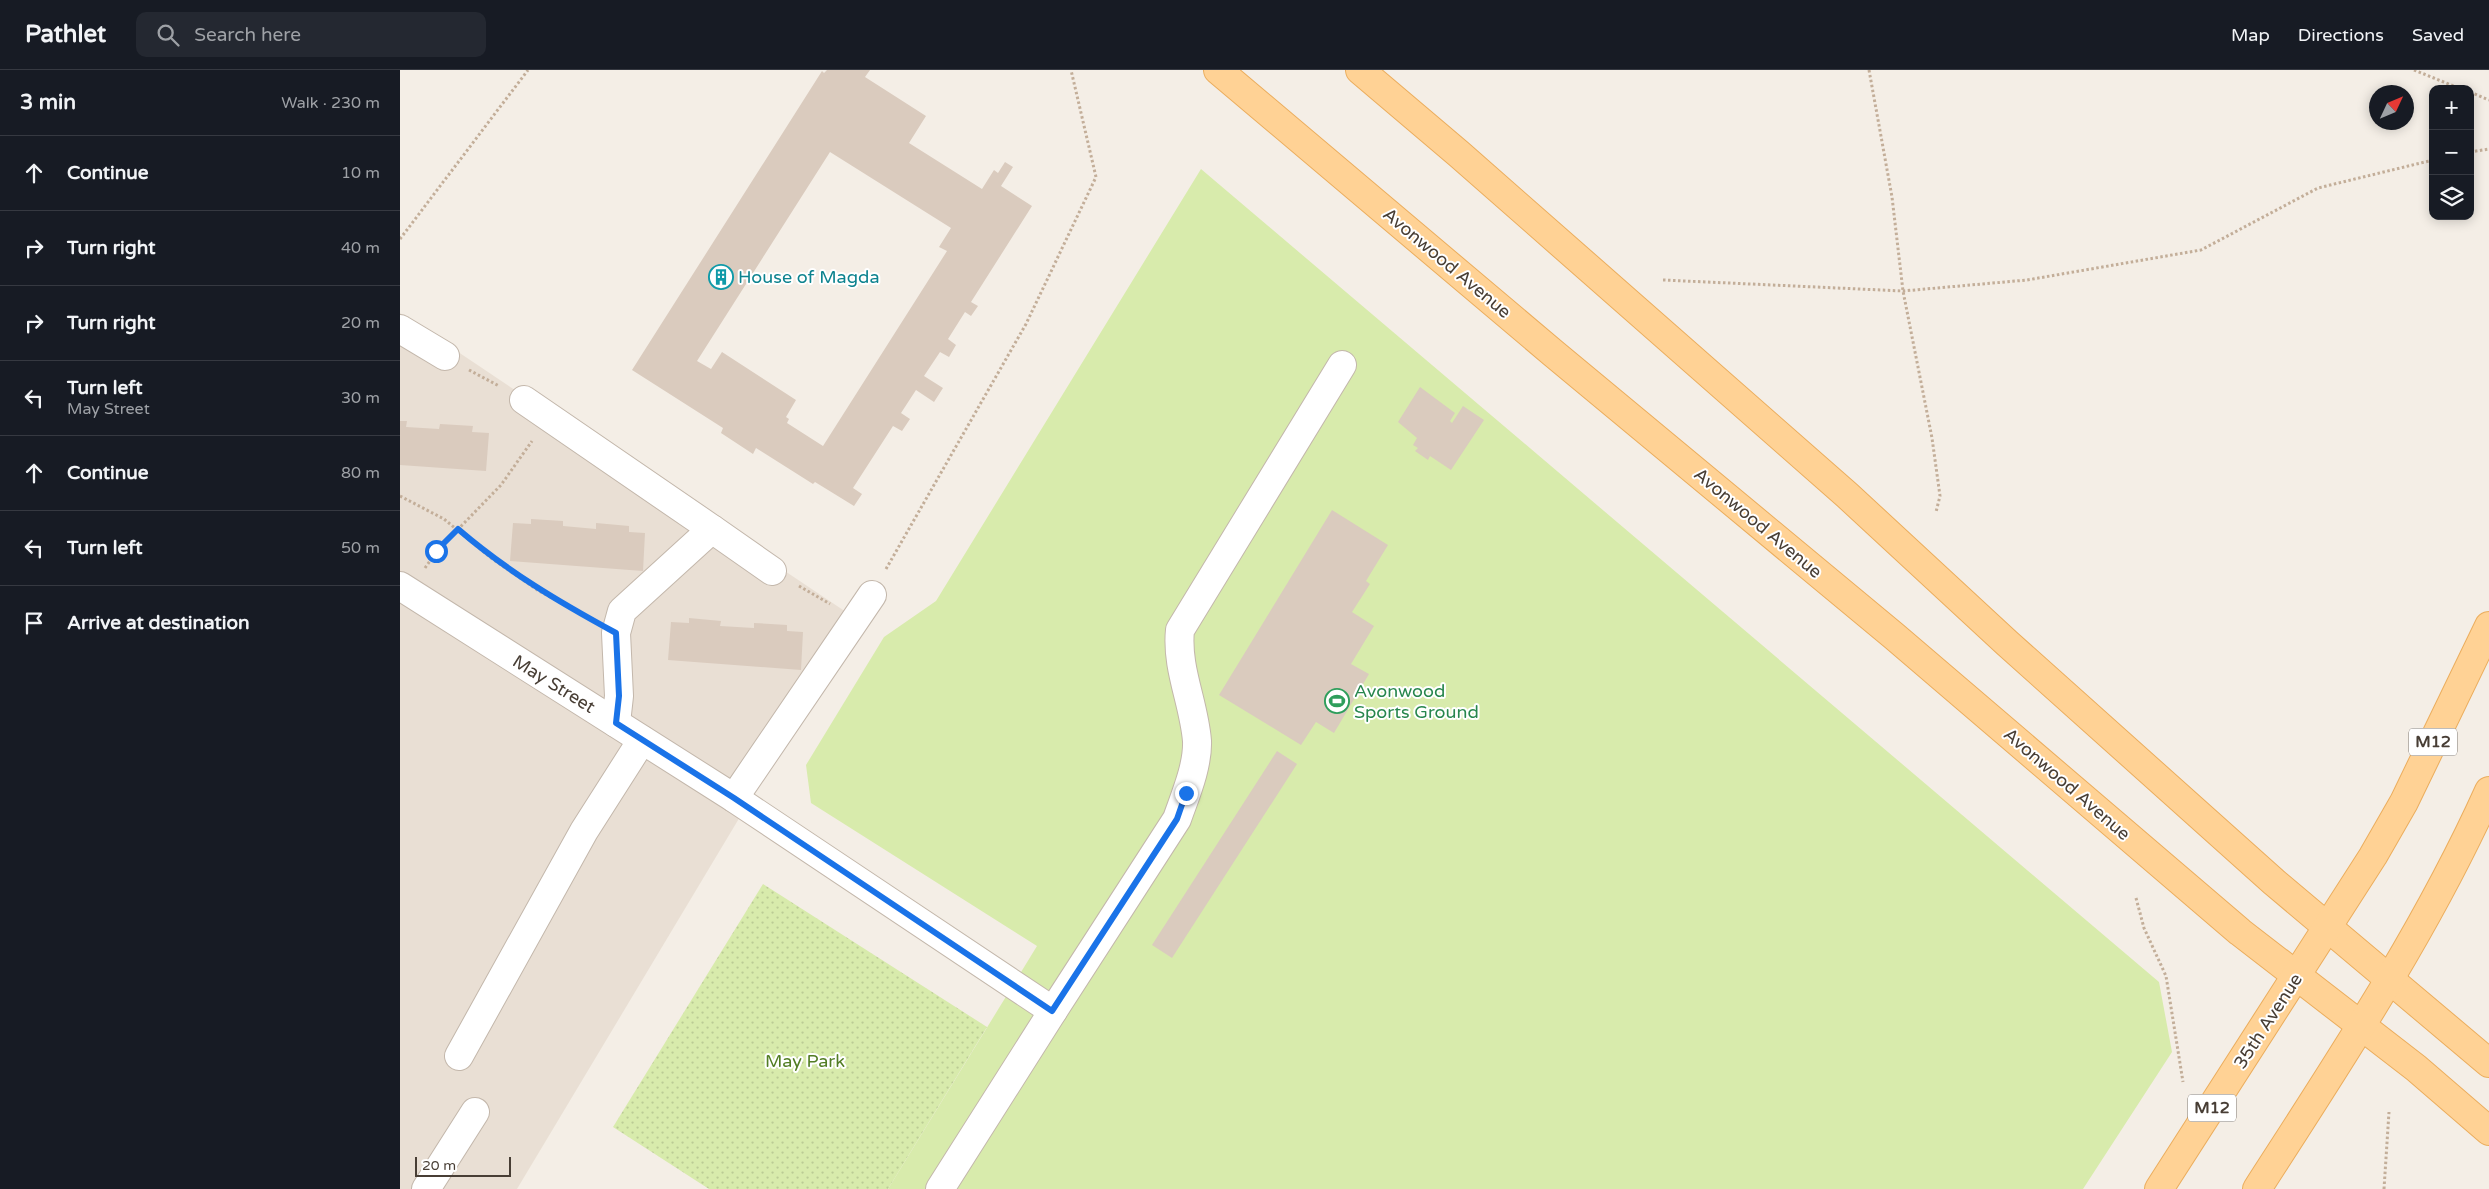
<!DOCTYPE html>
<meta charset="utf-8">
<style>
:root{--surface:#171b24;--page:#242831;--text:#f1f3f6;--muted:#9ea1a6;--line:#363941}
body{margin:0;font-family:"Varela Round",sans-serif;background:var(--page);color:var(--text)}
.controls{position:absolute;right:15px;top:15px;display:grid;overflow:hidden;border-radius:10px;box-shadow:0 2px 12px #0003}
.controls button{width:45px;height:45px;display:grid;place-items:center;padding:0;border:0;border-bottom:1px solid var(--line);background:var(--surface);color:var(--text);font:25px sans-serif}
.compass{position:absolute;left:1969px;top:15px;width:45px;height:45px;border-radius:50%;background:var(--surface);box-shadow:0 2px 12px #0003;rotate:46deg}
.scale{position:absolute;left:15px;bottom:12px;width:96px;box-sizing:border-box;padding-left:5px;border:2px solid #483e35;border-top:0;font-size:14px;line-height:18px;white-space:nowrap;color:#483e35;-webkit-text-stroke:4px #fff;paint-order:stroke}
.stop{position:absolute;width:15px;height:15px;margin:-11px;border:4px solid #1a73e8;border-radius:50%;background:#fff}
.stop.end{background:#1a73e8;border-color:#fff;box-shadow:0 1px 5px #0008}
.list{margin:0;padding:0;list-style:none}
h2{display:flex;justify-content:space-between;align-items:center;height:65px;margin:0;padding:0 20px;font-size:21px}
h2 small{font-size:16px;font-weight:400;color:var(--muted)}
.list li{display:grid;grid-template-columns:32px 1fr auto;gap:15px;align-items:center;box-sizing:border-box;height:75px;padding:0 20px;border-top:1px solid var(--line)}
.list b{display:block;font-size:19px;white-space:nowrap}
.list p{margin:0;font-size:16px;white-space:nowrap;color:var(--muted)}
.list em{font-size:16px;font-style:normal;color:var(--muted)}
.icon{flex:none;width:28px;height:28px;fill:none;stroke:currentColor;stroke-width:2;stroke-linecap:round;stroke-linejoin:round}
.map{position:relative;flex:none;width:2089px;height:1119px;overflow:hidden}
header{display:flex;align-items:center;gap:30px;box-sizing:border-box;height:70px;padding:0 25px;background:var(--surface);border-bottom:1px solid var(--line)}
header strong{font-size:24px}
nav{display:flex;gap:28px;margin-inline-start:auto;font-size:18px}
.search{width:350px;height:45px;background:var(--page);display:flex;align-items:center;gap:12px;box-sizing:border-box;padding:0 18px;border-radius:10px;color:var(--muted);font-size:19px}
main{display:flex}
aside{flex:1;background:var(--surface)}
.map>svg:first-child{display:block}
</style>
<header>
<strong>Pathlet</strong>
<div class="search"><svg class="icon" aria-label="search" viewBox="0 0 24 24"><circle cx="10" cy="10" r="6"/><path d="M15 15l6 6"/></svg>Search here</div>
<nav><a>Map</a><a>Directions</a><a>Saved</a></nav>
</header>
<main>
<aside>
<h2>3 min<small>Walk · 230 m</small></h2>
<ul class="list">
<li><svg class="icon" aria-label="ahead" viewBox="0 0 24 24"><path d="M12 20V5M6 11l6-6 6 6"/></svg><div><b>Continue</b></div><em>10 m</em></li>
<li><svg class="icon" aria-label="right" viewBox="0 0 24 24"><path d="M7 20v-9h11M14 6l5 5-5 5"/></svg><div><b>Turn right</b></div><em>40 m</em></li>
<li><svg class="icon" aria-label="right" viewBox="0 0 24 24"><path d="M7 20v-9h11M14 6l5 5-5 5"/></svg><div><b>Turn right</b></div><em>20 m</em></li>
<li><svg class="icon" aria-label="left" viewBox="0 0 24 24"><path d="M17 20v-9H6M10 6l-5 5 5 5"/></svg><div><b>Turn left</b><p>May Street</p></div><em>30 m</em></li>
<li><svg class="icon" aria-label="ahead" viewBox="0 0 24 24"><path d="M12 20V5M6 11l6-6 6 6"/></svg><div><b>Continue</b></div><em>80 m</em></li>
<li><svg class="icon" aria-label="left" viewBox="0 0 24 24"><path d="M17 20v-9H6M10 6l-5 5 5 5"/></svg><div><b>Turn left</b></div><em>50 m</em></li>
<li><svg class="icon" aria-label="arrive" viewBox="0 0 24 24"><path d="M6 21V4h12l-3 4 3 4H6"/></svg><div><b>Arrive at destination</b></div></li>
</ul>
</aside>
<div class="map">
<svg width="2089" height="1119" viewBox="0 0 2089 1119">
<defs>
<pattern id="park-dots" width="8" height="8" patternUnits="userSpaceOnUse" patternTransform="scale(1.25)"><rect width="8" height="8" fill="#d8ebac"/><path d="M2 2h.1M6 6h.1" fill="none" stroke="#bbcb95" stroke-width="1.8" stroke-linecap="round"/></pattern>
</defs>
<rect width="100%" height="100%" fill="#f4eee6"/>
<polygon fill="#e9dfd4" points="0,243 458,550 117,1119 0,1119"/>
<polygon fill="url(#park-dots)" points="363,814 587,957 488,1119 309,1119 213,1057"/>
<polygon fill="#d8ebac" points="801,99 1759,912 1772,982 1683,1119 488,1119 637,876 411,733 406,695 484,567 536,531"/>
<g fill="#dacbbe" fill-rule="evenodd">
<path d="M427,0h43l-5,7 61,39 -17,27 73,46 12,-19 4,3 7,-11 8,5 -12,19 31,20 -61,96 7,4 -7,10 -6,-4 -17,27 8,6 -7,12 -9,-5 -16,24 19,12 -9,14 -18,-12 -15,23 9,6 -8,12 -9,-5 -40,62 9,6 -8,12 -39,-24 -2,2 -57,-36 -3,6 -32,-21 2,-5 -91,-58 190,-299 2,2zM430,82l121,76 -12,19 8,4 -124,195 -36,-23 2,-4 -3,-2 10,-17 -74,-48 -11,17 -14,-8z"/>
<polygon points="1020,317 1055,343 1050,351 1052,353 1063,336 1084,350 1051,400 1030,386 1028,390 1015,381 1018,378 1013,375 1017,368 998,352"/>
<polygon points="0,351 7,351 6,357 39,359 40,354 73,356 72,362 89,363 86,401 0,395"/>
<polygon points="932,440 988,475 966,511 970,514 952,542 974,556 951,594 969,604 934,663 916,652 901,675 819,625"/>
<polygon points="131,449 163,451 163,456 196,459 196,453 229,456 229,462 245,463 243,501 110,491 113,453 131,454"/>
<polygon points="289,548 321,551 320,556 354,558 354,553 387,555 387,561 403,562 401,600 268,590 271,552 289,553"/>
<polygon points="877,681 897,694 772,888 752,875"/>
</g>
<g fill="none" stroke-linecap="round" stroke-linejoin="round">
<defs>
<g id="minor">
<polyline points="0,259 45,286"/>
<polyline points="124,330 312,459 222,541 216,563 219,626 216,653"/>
<polyline points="312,459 372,501"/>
<path d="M0,516l334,212 319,213 124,-192c8,-23 21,-53 20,-78 -3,-38 -21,-73 -17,-111l162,-265"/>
<polyline points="334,728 472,525"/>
<polyline points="59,986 184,761 242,670"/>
<polyline points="26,1119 75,1042"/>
<polyline points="540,1119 653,941"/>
</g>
<g id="major">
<polyline points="818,0 1153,283 1494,566 1840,862 2016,998 2089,1061"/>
<polyline points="960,0 1059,84 1447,425 1607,573 1874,812 2089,993"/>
<polyline points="1759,1119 1973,786 2004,732 2089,556"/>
<path d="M1857,1119c83,-129 169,-258 232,-398"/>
</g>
</defs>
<use href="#minor" stroke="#c3b7ab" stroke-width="30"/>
<use href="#major" stroke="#ebad5d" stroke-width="30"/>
<g stroke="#c3ae99" stroke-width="3" stroke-dasharray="2.5 2.5" stroke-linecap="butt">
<polyline points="1469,0 1492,127 1503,221 1532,368 1540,426 1536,442"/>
<polyline points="2014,0 2061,19"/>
<polyline points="2070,22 2089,30"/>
<polyline points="2070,82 2089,79"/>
<polyline points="0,169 128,0"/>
<polyline points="1263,210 1503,221 1627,210 1801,180 1918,118 2033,90"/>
<polyline points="69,300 99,316"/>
<polyline points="0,426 44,449 91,488 139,521 190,548"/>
<polyline points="25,498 37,481 101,415 132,371"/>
<polyline points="486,499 626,254 696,107 671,0"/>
<polyline points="399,516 430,534"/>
<polyline points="1736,828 1744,858 1766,906 1783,1012"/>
<polyline points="1984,1119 1989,1042"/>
</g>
<use href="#minor" stroke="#fff" stroke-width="28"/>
<use href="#major" stroke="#ffd295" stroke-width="28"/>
</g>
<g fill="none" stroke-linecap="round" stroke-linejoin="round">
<path stroke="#1a73e8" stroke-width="6" d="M36,481l22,-22c50,43 101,73 158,104l3,63 -3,27 118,75 318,213 125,-192 9,-26"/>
</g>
<defs>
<symbol id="building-ring" viewBox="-11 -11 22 22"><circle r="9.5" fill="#fff" stroke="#0f9aa8" stroke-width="1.5"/><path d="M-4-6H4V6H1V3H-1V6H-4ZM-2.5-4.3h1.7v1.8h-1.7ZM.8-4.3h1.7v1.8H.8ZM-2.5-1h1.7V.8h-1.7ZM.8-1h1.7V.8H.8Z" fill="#0f9aa8"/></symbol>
<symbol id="stadium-ring" viewBox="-11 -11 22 22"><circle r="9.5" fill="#fff" stroke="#2e9e5b" stroke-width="1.5"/><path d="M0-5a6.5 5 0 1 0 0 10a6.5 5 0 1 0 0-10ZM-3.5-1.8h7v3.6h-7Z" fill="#2e9e5b"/></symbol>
</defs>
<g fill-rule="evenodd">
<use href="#building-ring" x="307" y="193" width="28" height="28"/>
<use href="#stadium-ring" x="923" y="617" width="28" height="28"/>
</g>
<g text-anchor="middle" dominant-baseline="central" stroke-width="4" stroke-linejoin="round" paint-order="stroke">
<g fill="#fff" stroke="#7f7872" stroke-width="1">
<rect x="2009" y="658.5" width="48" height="27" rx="4"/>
<rect x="1788" y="1024.5" width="48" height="27" rx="4"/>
</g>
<g font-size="16" font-weight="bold" fill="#483e35">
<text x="2033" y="672">M12</text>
<text x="1812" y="1038">M12</text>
</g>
<g font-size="18" fill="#483e35" stroke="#fff">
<text transform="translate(1047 193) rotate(40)">Avonwood Avenue</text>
<text transform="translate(1358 453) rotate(40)">Avonwood Avenue</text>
<text transform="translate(154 614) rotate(32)">May Street</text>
<text transform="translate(1667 714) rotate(41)">Avonwood Avenue</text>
<text transform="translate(1868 951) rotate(-57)">35th Avenue</text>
</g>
<g font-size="18" fill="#0d838f" stroke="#fff" text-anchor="start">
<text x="338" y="207">House of Magda</text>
</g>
<g font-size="18" fill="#27864d" stroke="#fff" text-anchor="start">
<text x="954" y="621">Avonwood<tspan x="954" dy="21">Sports Ground</tspan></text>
</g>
<g font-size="18" fill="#527d24" stroke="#fff">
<text x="405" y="991">May Park</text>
</g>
</g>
</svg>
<div class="controls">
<button>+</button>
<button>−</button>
<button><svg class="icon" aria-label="layers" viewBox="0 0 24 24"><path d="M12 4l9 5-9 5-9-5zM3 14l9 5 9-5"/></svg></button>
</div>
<svg class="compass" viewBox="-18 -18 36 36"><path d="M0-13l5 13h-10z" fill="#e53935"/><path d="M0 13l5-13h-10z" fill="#9ea1a6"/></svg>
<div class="scale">20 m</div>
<div class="stop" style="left:36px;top:481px"></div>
<div class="stop end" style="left:786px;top:723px"></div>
</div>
</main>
